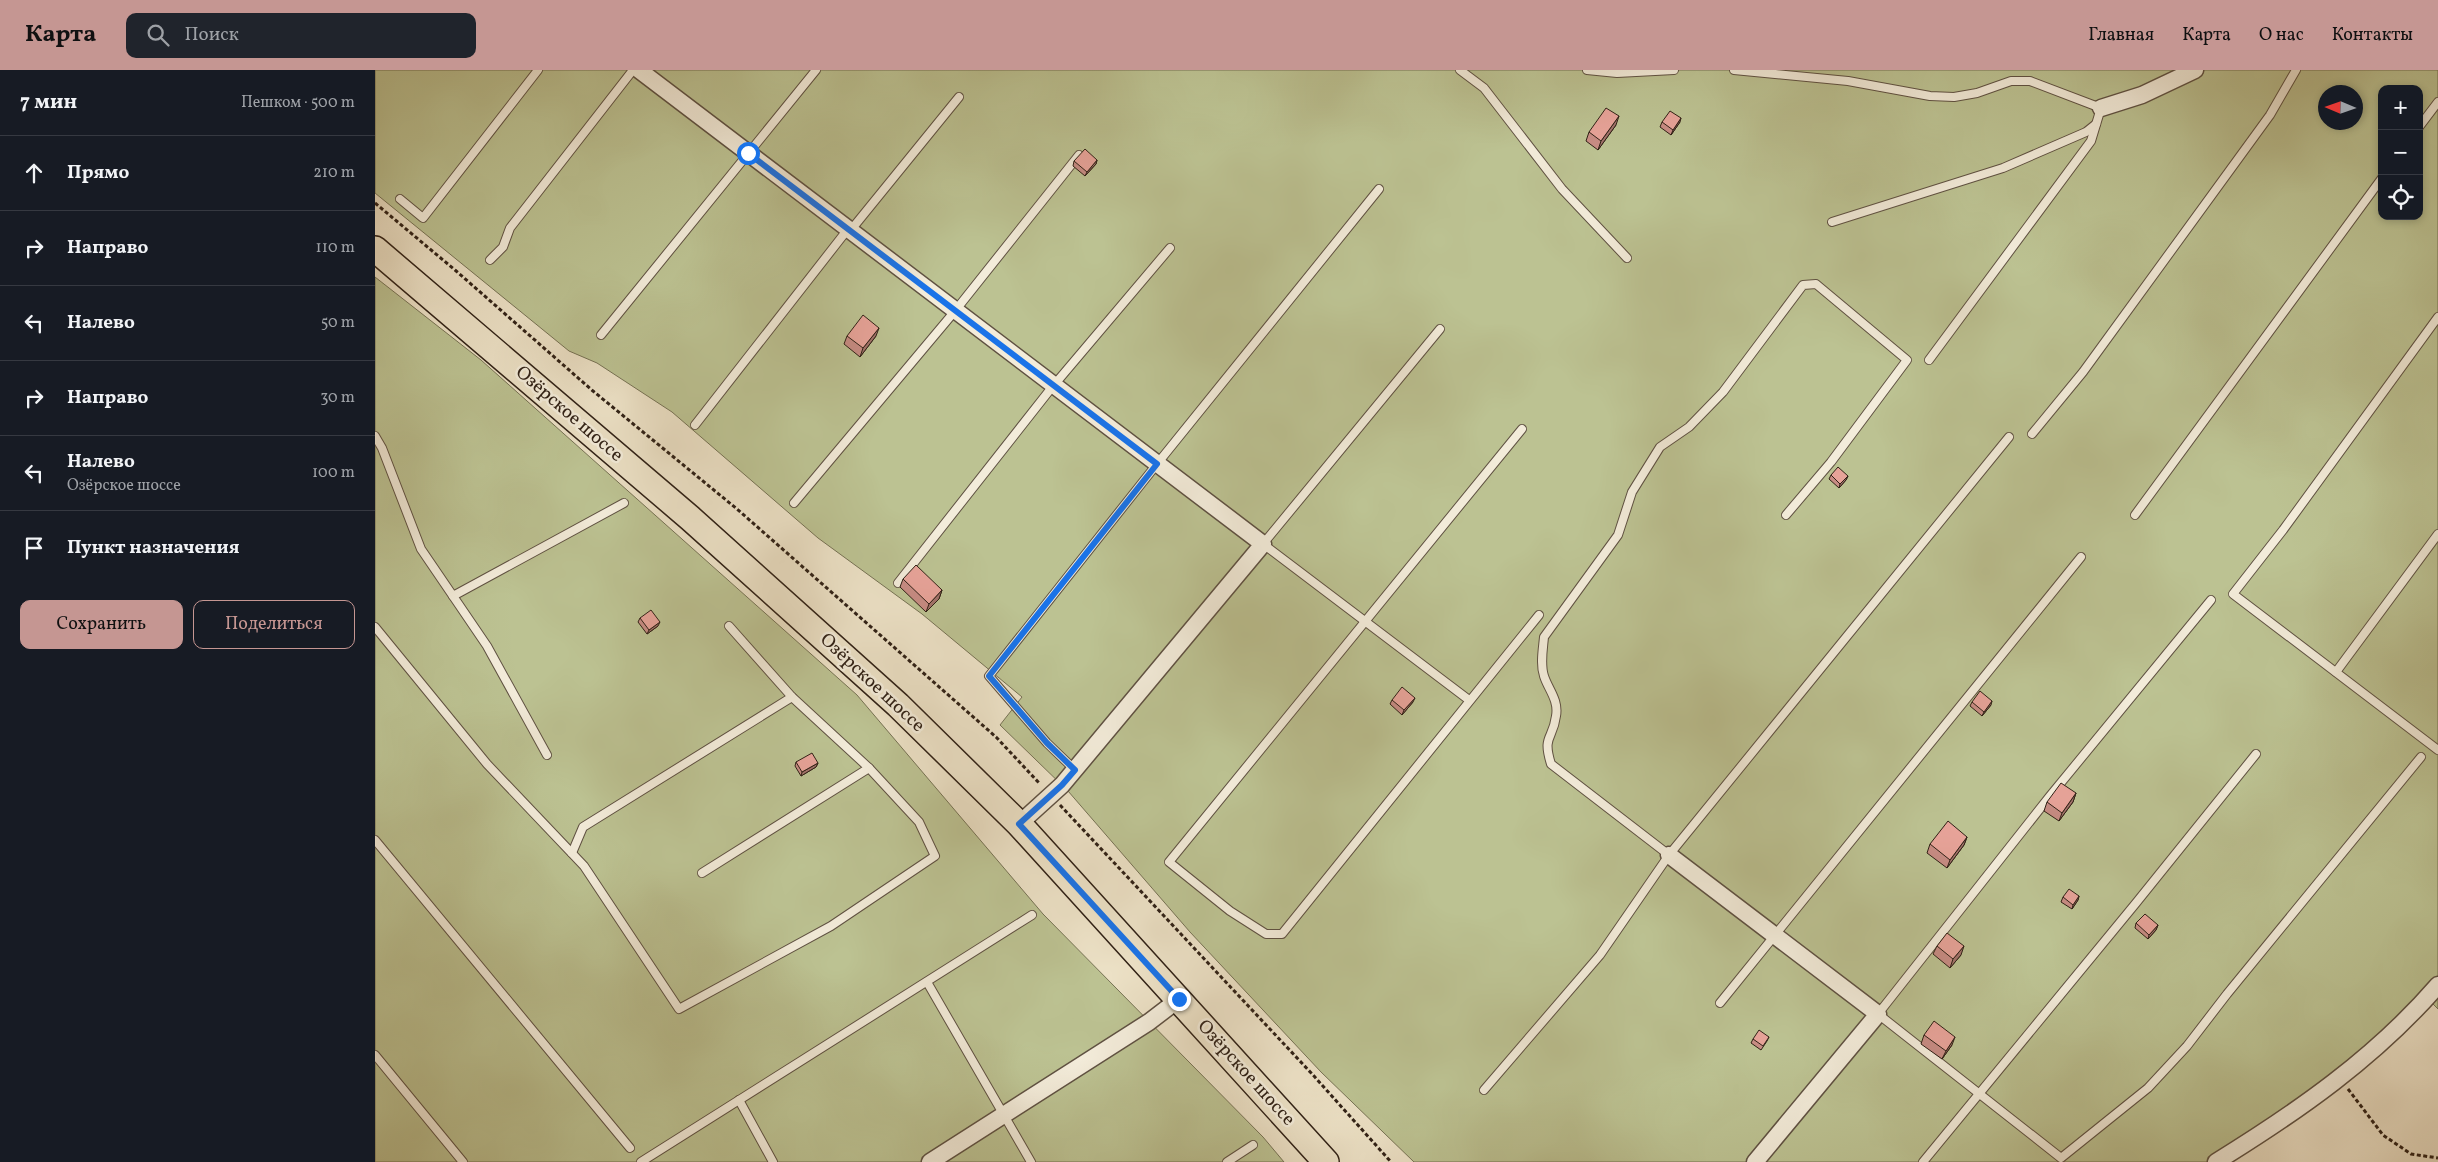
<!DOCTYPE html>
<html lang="ru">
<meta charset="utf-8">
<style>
:root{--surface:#171b24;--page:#20242c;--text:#f1f3f6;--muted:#9ea1a6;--line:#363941;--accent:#c59692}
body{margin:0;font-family:Vollkorn,serif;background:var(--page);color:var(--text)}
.controls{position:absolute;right:15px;top:15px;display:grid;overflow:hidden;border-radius:10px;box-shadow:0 2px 8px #0003}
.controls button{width:45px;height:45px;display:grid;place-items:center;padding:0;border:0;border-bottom:1px solid var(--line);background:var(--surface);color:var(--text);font:25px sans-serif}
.compass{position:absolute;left:1943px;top:15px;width:45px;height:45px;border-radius:50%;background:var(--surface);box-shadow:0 2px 8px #0003;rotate:272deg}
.stop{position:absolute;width:15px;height:15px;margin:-11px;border:4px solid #1a73e8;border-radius:50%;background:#fff}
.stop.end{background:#1a73e8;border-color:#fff;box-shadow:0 1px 5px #0008}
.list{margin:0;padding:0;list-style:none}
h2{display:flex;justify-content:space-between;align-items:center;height:65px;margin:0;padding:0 20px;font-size:21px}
h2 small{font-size:16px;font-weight:400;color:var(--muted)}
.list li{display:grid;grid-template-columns:32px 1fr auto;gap:15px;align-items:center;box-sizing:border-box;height:75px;padding:0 20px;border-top:1px solid var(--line)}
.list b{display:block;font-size:19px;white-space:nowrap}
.list p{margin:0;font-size:16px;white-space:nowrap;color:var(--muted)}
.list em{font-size:16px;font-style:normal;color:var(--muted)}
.actions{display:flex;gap:10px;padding:15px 20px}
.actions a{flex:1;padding:11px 0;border:1px solid var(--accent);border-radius:10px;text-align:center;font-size:18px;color:var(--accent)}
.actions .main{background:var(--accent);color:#111}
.icon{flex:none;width:28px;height:28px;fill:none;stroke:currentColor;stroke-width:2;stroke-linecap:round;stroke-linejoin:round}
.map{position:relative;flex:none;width:2063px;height:1092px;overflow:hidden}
header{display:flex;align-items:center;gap:30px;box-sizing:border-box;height:70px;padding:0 25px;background:var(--accent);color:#111}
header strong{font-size:24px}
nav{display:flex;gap:28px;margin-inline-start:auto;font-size:18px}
.search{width:350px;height:45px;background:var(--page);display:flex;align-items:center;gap:12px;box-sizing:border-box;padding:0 18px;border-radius:10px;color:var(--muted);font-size:19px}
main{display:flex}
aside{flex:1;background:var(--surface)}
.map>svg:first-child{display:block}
</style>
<header>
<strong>Карта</strong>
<div class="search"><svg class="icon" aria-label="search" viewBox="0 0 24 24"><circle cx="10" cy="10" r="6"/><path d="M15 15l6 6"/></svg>Поиск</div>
<nav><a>Главная</a><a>Карта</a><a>О нас</a><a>Контакты</a></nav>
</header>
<main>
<aside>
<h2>7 мин<small>Пешком · 500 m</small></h2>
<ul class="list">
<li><svg class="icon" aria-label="ahead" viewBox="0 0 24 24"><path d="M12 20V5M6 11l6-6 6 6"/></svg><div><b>Прямо</b></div><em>210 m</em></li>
<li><svg class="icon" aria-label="right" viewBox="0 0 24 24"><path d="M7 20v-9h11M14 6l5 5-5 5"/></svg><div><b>Направо</b></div><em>110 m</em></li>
<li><svg class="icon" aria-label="left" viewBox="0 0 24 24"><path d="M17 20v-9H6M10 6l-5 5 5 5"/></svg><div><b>Налево</b></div><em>50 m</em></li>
<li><svg class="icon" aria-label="right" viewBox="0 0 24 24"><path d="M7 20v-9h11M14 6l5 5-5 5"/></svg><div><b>Направо</b></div><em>30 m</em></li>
<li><svg class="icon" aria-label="left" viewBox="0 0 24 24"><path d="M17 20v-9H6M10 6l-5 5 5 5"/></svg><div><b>Налево</b><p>Озёрское шоссе</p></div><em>100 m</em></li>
<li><svg class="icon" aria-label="arrive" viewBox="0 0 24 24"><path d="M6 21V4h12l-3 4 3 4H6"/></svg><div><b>Пункт назначения</b></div></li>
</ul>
<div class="actions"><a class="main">Сохранить</a><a>Поделиться</a></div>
</aside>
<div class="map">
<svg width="2063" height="1092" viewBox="0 0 2063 1092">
<rect width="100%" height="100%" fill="#ece1c6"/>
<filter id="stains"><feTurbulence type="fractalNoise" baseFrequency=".004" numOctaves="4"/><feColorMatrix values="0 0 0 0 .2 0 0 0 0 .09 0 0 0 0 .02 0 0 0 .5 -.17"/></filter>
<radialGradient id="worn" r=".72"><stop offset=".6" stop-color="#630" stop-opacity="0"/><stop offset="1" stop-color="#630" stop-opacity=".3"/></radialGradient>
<g fill="#bcc292" stroke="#767254" fill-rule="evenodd">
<path d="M0,0h2063v939l-11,-11 -60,59 -151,105h-802l-93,-90 -131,-140 -122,-141 -68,-66 22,-28 -100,-83 -104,-76 -146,-126 -75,-49 -28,-12 -194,-158zM2007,19h37v127h-37zM1950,22h30v30h-30z"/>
<polygon points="0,207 106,290 482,625 668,844 888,1067 909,1092 0,1092"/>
</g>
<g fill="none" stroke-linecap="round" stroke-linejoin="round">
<defs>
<g id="service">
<polyline points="1085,0 1109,18 1187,119 1252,188"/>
<polyline points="1212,0 1242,3 1299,0"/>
<polyline points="1359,0 1473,11 1555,26 1579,27 1602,23 1636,11 1655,11 1726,38 1716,71 1554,290"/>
<polyline points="2044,57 2063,32"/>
<polyline points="25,129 48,148 163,0"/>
<polyline points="1457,152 1628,98 1711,62 1721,54"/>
<polyline points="115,190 128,177 135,158 258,0"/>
<polyline points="2063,247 1908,460 1858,524 2063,680"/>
<polyline points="1065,259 888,474 1094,630"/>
<polyline points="226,265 441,0"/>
<polyline points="320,355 473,159 480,155 584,27"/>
<polyline points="1147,359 794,792 855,841 891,864 907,864 1164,545"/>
<polyline points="1657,364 1708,302 1895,45 1921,0"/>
<polyline points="0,366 7,378 46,479 78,526 249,433"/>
<polyline points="419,433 580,241 704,85"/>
<polyline points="1760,445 2007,108"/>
<polyline points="523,513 674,321 795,178"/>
<polyline points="78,526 112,576 172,685"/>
<polyline points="1836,530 1675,726 1503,944 1686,1088 1773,1018 1812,976 1852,924 2046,687"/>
<polyline points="0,557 112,694 209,796 304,939 456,856 560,786 544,752 494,698 417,627 354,556"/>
<polyline points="1961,602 2063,464"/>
<polyline points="700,700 672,673 614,606 782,394 1004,119"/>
<polyline points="0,770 255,1078"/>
<polyline points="197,783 208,757 417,627"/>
<path d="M1294,785l-118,-91c-9,-29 2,-24 5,-48 3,-16 -8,-27 -12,-40 -4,-12 -1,-27 0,-39l74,-102 14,-43 28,-45 29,-20 34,-35 80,-107 13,-1 91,76 -76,102 -45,53"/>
<polyline points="327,803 494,698"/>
<polyline points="552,912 656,1092"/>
<polyline points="1345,933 1706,487"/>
<polyline points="0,985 88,1092"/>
<polyline points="1109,1020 1225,885 1294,785 1634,367"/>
<polyline points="364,1030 398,1092"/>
<polyline points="266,1092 657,845"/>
<polyline points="852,1092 878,1075"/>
<polyline points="1548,1092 1761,833 1881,684"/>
</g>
<g id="minor">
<polyline points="264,0 888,474 687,715 644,754"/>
<polyline points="1726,38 1767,25 1820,0"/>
<polyline points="1294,785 1503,944 1380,1092"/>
<polyline points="555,1092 774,952 804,929"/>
<path d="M1841,1092c81,-50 159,-104 222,-177"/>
</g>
<polyline id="primary" points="0,179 315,448 523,635 644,754 951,1092"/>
</defs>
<use href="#service" stroke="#5f5142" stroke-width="10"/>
<use href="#minor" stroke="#5f5142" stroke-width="19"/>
<use href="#primary" stroke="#302116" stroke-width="28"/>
<g stroke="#302116" stroke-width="3" stroke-dasharray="4 2.5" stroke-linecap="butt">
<polyline points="0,133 80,200 218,321 362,439 621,667 665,714"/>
<polyline points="685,735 938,1005 1016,1092"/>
<polyline points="1973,1019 2008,1065 2036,1084 2063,1088"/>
</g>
<use href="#service" stroke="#f3ecda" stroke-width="8"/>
<use href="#minor" stroke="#f3ecda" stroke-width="16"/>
<use href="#primary" stroke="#ece1c6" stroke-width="25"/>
</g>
<g fill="#c78c84" stroke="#302116">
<polygon points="1287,52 1305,52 1296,65 1285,57"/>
<polygon points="1241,55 1223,80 1211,71 1214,62"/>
<polygon points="722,90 721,94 710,106 698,96 699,91"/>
<polygon points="472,266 501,266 485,287 469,274"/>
<polygon points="1456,405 1473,406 1471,410 1464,418 1454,409"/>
<polygon points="528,509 567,520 564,529 551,542 525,517"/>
<polygon points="265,548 283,556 272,564 263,552"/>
<polygon points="1017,630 1038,632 1027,645 1015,634"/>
<polygon points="1597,632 1616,635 1607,646 1595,636"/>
<polygon points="421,692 443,693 441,697 426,706 420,696"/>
<polygon points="1701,723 1698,732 1684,751 1669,741 1672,732"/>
<polygon points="1592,767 1589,775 1572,798 1552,783 1555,774"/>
<polygon points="1704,826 1703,830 1697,839 1686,832 1688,827"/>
<polygon points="1761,853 1783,855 1781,860 1773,869 1760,858"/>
<polygon points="1562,876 1586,885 1575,898 1558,884"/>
<polygon points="1549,965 1577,975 1567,989 1546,974"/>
<polygon points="1394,967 1392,971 1386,980 1376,973 1378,969"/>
</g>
<g fill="#a2726b" stroke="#302116">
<polygon points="1244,46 1241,55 1223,80 1226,71"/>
<polygon points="1306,48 1305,52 1296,65 1298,60"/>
<polygon points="722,90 721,94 710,106 712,102"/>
<polygon points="504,258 501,266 485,287 488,278"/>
<polygon points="1473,406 1471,410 1464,418 1465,414"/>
<polygon points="567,520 564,529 551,542 554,534"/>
<polygon points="285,552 283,556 272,564 274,560"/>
<polygon points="1040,628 1038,632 1027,645 1029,640"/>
<polygon points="1617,631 1616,635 1607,646 1609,642"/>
<polygon points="443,693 441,697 426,706 427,702"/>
<polygon points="1701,723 1698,732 1684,751 1687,743"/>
<polygon points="1592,767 1589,775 1572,798 1575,790"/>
<polygon points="1704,826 1703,830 1697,839 1698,835"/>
<polygon points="1783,855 1781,860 1773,869 1774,865"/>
<polygon points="1589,876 1586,885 1575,898 1578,889"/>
<polygon points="1580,967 1577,975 1567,989 1571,981"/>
</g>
<g fill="#e7a399" stroke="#302116">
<polygon points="1231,38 1244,46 1226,71 1214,62"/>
<polygon points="1295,41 1306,48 1298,60 1287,52"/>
<polygon points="710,79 722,90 712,102 699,91"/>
<polygon points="488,245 504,258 488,278 472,266"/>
<polygon points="1463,397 1473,406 1465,414 1456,405"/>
<polygon points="541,495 567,520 554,534 528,509"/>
<polygon points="276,540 285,552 274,560 265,548"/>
<polygon points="1027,617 1040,628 1029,640 1017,630"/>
<polygon points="1605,621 1617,631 1609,642 1597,632"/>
<polygon points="437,683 443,693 427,702 421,692"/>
<polygon points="1686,713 1701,723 1687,743 1672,732"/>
<polygon points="1573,751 1592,767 1575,790 1555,774"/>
<polygon points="1694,819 1704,826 1698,835 1688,827"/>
<polygon points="1770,844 1783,855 1774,865 1761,853"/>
<polygon points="1572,863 1589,876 1578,889 1562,876"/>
<polygon points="1559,951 1580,967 1571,981 1549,965"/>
<polygon points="1384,960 1394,967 1388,976 1378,969"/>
</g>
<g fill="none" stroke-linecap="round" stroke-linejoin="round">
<polyline stroke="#1a73e8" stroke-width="6" points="373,83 782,394 614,606 672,673 700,700 687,715 644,754 804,929"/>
</g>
<g text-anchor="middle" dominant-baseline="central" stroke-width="5" stroke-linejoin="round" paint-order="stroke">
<g font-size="19" fill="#302116" stroke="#f3ecda">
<text transform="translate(194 344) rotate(41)">Озёрское шоссе</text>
<text transform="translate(497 613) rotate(43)">Озёрское шоссе</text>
<text transform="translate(871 1003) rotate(48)">Озёрское шоссе</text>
</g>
</g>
<rect width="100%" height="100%" filter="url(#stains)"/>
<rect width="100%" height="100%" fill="url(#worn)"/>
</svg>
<div class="controls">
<button>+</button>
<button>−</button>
<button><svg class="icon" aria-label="locate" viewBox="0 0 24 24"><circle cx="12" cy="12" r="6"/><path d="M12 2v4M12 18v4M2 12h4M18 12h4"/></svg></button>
</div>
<svg class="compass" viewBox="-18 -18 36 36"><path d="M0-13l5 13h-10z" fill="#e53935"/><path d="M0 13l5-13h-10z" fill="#9ea1a6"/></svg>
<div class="stop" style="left:373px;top:83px"></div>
<div class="stop end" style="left:804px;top:929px"></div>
</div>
</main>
